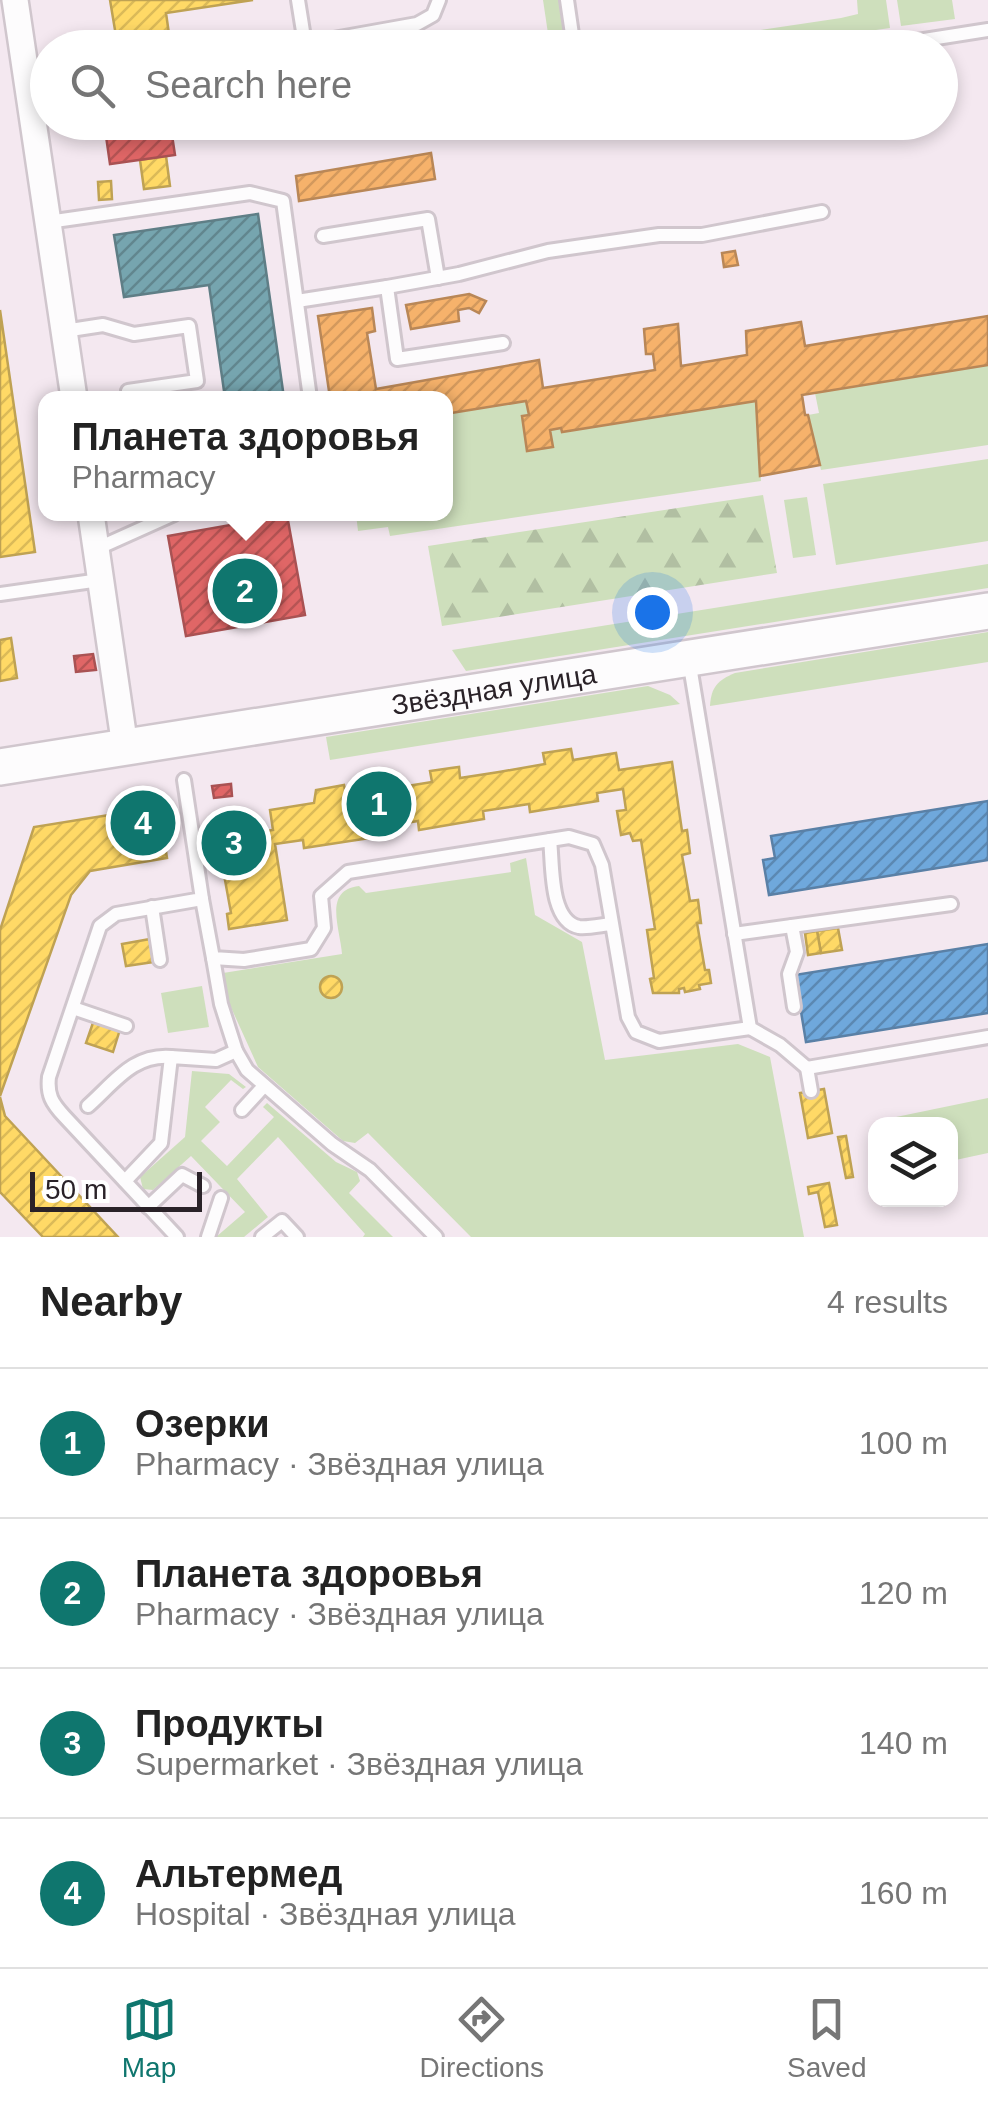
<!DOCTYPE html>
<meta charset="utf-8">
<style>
:root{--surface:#fff;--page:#f6f6f6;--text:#222;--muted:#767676;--line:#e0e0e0;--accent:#0f766e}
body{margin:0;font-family:Arial,sans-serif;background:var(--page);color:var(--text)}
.controls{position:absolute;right:30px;bottom:30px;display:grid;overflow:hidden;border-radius:20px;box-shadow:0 5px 15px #0003}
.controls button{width:90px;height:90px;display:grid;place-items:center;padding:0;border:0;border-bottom:2px solid var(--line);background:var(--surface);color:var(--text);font:50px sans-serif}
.scale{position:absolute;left:30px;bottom:25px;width:172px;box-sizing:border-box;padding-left:10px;border:5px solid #2a2228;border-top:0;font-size:28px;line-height:35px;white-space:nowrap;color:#2a2228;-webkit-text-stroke:8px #fff;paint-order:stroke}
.you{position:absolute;left:652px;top:612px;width:35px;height:35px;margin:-25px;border:8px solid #fff;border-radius:50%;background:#1a73e8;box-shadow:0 0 0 15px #1a73e833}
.badge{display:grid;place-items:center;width:65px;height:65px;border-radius:50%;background:var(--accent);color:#fff;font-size:32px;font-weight:700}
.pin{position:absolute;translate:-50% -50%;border:5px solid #fff;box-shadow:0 2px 10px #0006}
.popup{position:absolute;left:38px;top:391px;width:415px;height:130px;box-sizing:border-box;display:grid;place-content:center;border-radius:20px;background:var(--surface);filter:drop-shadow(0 2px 8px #0005);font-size:32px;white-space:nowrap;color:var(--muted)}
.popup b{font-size:38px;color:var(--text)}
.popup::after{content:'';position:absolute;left:50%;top:100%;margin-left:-20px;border:20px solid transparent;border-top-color:var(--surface)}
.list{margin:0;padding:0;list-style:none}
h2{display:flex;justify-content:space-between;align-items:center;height:130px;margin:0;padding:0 40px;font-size:42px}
h2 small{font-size:32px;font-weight:400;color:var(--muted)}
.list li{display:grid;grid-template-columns:65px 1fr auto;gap:30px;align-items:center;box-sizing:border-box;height:150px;padding:0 40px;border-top:2px solid var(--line)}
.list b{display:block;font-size:38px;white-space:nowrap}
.list p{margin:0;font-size:32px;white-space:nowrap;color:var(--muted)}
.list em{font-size:32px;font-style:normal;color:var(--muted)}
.icon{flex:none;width:55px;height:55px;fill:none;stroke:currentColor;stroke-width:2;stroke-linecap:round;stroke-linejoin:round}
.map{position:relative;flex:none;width:988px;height:1237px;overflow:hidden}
.search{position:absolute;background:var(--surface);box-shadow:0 5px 15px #0003;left:30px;right:30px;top:30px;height:110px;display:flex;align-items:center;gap:25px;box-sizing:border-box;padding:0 35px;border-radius:55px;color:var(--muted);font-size:38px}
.sheet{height:730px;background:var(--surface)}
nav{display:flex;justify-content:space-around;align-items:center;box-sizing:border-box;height:140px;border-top:2px solid var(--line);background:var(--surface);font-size:28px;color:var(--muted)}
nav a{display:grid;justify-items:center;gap:5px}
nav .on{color:var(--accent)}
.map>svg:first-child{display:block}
</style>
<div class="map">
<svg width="988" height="1237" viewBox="0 0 988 1237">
<defs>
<pattern id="forest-firs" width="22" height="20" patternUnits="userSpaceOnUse" patternTransform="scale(2.5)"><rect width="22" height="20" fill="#cedfbc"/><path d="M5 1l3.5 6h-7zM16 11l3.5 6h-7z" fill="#b1bfa2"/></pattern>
<pattern id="homes-hatch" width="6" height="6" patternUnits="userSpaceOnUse" patternTransform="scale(2.5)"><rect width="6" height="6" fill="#ffd966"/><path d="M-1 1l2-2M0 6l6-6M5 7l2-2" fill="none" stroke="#dbba58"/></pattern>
<pattern id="shops-hatch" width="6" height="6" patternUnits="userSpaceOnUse" patternTransform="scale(2.5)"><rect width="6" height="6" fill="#e06666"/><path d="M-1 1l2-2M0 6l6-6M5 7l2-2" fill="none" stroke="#b65454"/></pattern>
<pattern id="schools-hatch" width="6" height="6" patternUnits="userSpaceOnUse" patternTransform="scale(2.5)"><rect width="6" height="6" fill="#6fa8dc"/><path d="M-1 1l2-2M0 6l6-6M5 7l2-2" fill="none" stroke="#5b88b2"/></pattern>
<pattern id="health-hatch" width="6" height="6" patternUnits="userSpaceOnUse" patternTransform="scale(2.5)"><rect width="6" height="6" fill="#f6b26b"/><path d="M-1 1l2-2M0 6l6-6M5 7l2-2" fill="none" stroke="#d3995d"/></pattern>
<pattern id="public-hatch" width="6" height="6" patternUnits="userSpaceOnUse" patternTransform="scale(2.5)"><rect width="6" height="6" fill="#76a5af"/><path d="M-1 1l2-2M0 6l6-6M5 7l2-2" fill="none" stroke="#61868e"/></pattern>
</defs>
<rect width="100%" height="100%" fill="#f4e8f0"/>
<g fill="#cedfbc">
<polygon points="543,0 562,0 569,47 550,47"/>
<polygon points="857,0 886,0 890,28 757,47 647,47 841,18 858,14"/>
<polygon points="897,0 952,0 955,19 901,26"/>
<polygon points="175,122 289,122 289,123 178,139"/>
<polygon points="988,365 988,445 821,470 808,415 819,413 815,393"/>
<polygon points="526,401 529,415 522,417 528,451 553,447 550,430 561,428 562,432 756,401 761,481 390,536 388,527 358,531 356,514 445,514 445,414"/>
<polygon points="988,459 988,541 836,565 823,484"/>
<polygon points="807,497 816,555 793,558 784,500"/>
<polygon points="988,564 988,588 466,671 452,650"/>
<path d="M988,632v30l-278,44c1,-19 8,-26 25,-33z"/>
<polygon points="648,686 670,695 680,704 330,760 326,737"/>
<path d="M526,858l9,57 47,27 23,118 133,-16 32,13 34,180h-333l-103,-104 -13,10 -12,-2 -85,-74 -29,-64 -6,-30 119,-19c-2,-26 -19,-64 17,-68l7,7 145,-21 -1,-9z"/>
<polygon points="202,986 209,1027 168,1033 161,993"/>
<polygon points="192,1071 229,1074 246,1087 243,1089 231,1080 205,1107 220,1122 201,1141 227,1166 274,1117 263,1107 267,1103 336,1162 357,1172 360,1181 349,1193 393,1237 363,1237 365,1234 278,1137 237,1179 268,1217 244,1237 216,1237 245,1212 191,1156 153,1190 143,1189 140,1177 185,1137"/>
<polygon points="988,1098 988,1153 951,1161 950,1124 898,1124 896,1117"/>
</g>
<polygon fill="url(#forest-firs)" points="763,495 777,573 442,626 428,546"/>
<g fill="url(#homes-hatch)" stroke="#bfa253" stroke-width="2.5">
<polygon points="110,0 253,0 166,13 171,48 118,48"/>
<polygon points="166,156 170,186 144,189 140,160"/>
<polygon points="111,181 112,199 99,200 98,182"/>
<polygon points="0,310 35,552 0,557"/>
<polygon points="11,638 17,678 0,681 0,640"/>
<polygon points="571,749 573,760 616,753 619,770 672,762 682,831 687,830 690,853 682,855 690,901 698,900 701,923 697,923 705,970 709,970 711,983 699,985 700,989 685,992 684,988 679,989 679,993 653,993 650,979 654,978 647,930 655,929 641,840 633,841 630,833 621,835 617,811 626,810 623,789 597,793 598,801 530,812 529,804 483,811 484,819 454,824 419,830 418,821 369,829 370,838 304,848 303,840 275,844 287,920 229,929 227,914 231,913 221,858 217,859 214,839 273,830 270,810 314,803 316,790 344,785 346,796 432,782 430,771 451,768 459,767 460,778 499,772 545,764 543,753"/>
<polygon points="159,807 167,858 90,871 71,895 0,1096 0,930 34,827"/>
<polygon points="838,928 842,950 821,953 817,931"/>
<polygon points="817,931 821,953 808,955 805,933"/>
<polygon points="150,939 154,962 126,966 122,944"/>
<circle cx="331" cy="987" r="11"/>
<polygon points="95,1017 121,1026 113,1052 86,1043"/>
<polygon points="824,1089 832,1133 808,1138 800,1093"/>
<polygon points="0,1097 5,1116 118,1237 43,1237 0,1192"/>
<polygon points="846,1136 853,1177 846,1178 838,1137"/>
<polygon points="829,1183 837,1225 825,1227 818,1192 809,1194 808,1187"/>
</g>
<g fill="url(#shops-hatch)" stroke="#a95253" stroke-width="2.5">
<polygon points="104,122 170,122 175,155 110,164"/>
<polygon points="287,515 305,615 186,636 168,536"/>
<polygon points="93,654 96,670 76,672 74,656"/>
<polygon points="231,784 232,796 214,798 212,786"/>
</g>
<g fill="url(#schools-hatch)" stroke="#5a80a6" stroke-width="2.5">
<polygon points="988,801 988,860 769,895 763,860 775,858 771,836"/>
<polygon points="988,944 988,1013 806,1042 795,975"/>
</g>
<g fill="url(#health-hatch)" stroke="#b98757" stroke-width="2.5">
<polygon points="431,153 435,179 299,201 296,176"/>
<polygon points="735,251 738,265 724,267 722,253"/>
<polygon points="469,294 486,301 479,313 469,308 458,310 459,321 411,329 406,305"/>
<polygon points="372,308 375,331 367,333 376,389 539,360 543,388 655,370 653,354 646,354 644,329 678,324 681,366 747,355 746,331 801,322 805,346 988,316 988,365 802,395 805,415 808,415 820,465 760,476 756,401 562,432 561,428 550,430 553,447 527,451 522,416 529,415 526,401 445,414 445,398 330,398 318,316"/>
</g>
<polygon fill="url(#public-hatch)" stroke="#5f7e86" stroke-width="2.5" points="258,214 284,398 225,398 209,285 124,297 114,235"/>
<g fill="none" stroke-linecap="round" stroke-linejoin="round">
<defs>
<g id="lane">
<polyline points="298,0 305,44"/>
<polyline points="567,0 574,48"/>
<polyline points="283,48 417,24 433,15 439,0"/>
<polyline points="873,48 988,30"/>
<polyline points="48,222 250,193 283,201 310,398"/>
<polyline points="323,236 428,219 438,278"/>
<polyline points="387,287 459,274 548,251 659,235 702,235 822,212"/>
<polyline points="297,301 387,287 397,359 503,343"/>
<polyline points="64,331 103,325 134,334 189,326 197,381 128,391"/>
<polyline points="96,549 174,514"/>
<polyline points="0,594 100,580"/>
<polyline points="689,660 750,1028 780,1045 807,1068 988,1037"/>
<path d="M550,840c3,24 -1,81 29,87 10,1 22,-2 32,-3"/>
<polyline points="202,899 213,958 244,960 311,949 324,928 321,896 348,872 569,837 593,844 602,865 628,1017 636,1032 659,1041 750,1028"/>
<polyline points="152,907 160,960"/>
<polyline points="792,926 797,952 789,974 794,1007"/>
<polyline points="734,934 951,904"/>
<polyline points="213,958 221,1004 236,1051 247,1070 332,1144 370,1170 436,1237"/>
<polyline points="73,1008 126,1026"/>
<polyline points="807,1068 811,1091"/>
<path d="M88,1106c27,-24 45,-52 83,-49"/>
<polyline points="242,1110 264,1086"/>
<polyline points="125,1181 161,1143 171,1057 216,1060 236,1051"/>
<polyline points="148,1207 182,1175 203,1186"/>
<path d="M177,1237l-113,-121c-12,-13 -17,-21 -15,-39l51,-151 16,-12 86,-15 -18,-119"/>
<polyline points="208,1237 221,1198"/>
<polyline points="262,1237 282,1221 297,1237"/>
</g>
<g id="street">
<polyline points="15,0 74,398"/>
<polyline points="91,514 125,747"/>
</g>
<g id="secondary">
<path id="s1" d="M0,767l988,-156"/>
</g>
</defs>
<use href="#lane" stroke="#d0c6cd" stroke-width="18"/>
<use href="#street" stroke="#d0c6cd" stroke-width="30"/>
<use href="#secondary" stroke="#d0c6cd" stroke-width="40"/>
<use href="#lane" stroke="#fdfcfd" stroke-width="12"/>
<use href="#street" stroke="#fdfcfd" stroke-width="25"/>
<use href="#secondary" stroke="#fdfcfd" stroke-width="35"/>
</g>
<g text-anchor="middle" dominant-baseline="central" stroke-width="10" stroke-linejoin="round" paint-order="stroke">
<g font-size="28" fill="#2a2228" stroke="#fff">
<text stroke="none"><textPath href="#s1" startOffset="500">Звёздная улица</textPath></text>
</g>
</g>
</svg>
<div class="controls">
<button><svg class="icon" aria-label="layers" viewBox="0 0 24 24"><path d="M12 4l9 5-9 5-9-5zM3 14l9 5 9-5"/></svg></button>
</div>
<div class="scale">50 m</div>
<div class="you"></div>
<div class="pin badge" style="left:379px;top:804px">1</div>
<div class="pin badge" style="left:245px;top:591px">2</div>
<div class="popup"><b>Планета здоровья</b>Pharmacy</div>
<div class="pin badge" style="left:234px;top:843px">3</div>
<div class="pin badge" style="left:143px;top:823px">4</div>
<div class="search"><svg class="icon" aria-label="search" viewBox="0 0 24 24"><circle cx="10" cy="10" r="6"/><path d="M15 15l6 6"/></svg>Search here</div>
</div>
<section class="sheet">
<h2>Nearby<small>4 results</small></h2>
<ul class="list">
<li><span class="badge">1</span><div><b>Озерки</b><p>Pharmacy · Звёздная улица</p></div><em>100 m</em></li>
<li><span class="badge">2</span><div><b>Планета здоровья</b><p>Pharmacy · Звёздная улица</p></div><em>120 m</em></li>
<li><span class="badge">3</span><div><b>Продукты</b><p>Supermarket · Звёздная улица</p></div><em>140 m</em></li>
<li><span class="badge">4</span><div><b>Альтермед</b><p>Hospital · Звёздная улица</p></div><em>160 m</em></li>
</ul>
</section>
<nav>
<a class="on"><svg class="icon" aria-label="map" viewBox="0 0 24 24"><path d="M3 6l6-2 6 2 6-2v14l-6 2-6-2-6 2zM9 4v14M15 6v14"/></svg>Map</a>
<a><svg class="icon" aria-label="directions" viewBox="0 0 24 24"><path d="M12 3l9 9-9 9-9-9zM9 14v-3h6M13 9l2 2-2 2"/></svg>Directions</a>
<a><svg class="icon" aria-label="saved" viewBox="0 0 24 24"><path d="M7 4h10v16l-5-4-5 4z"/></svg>Saved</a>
</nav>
